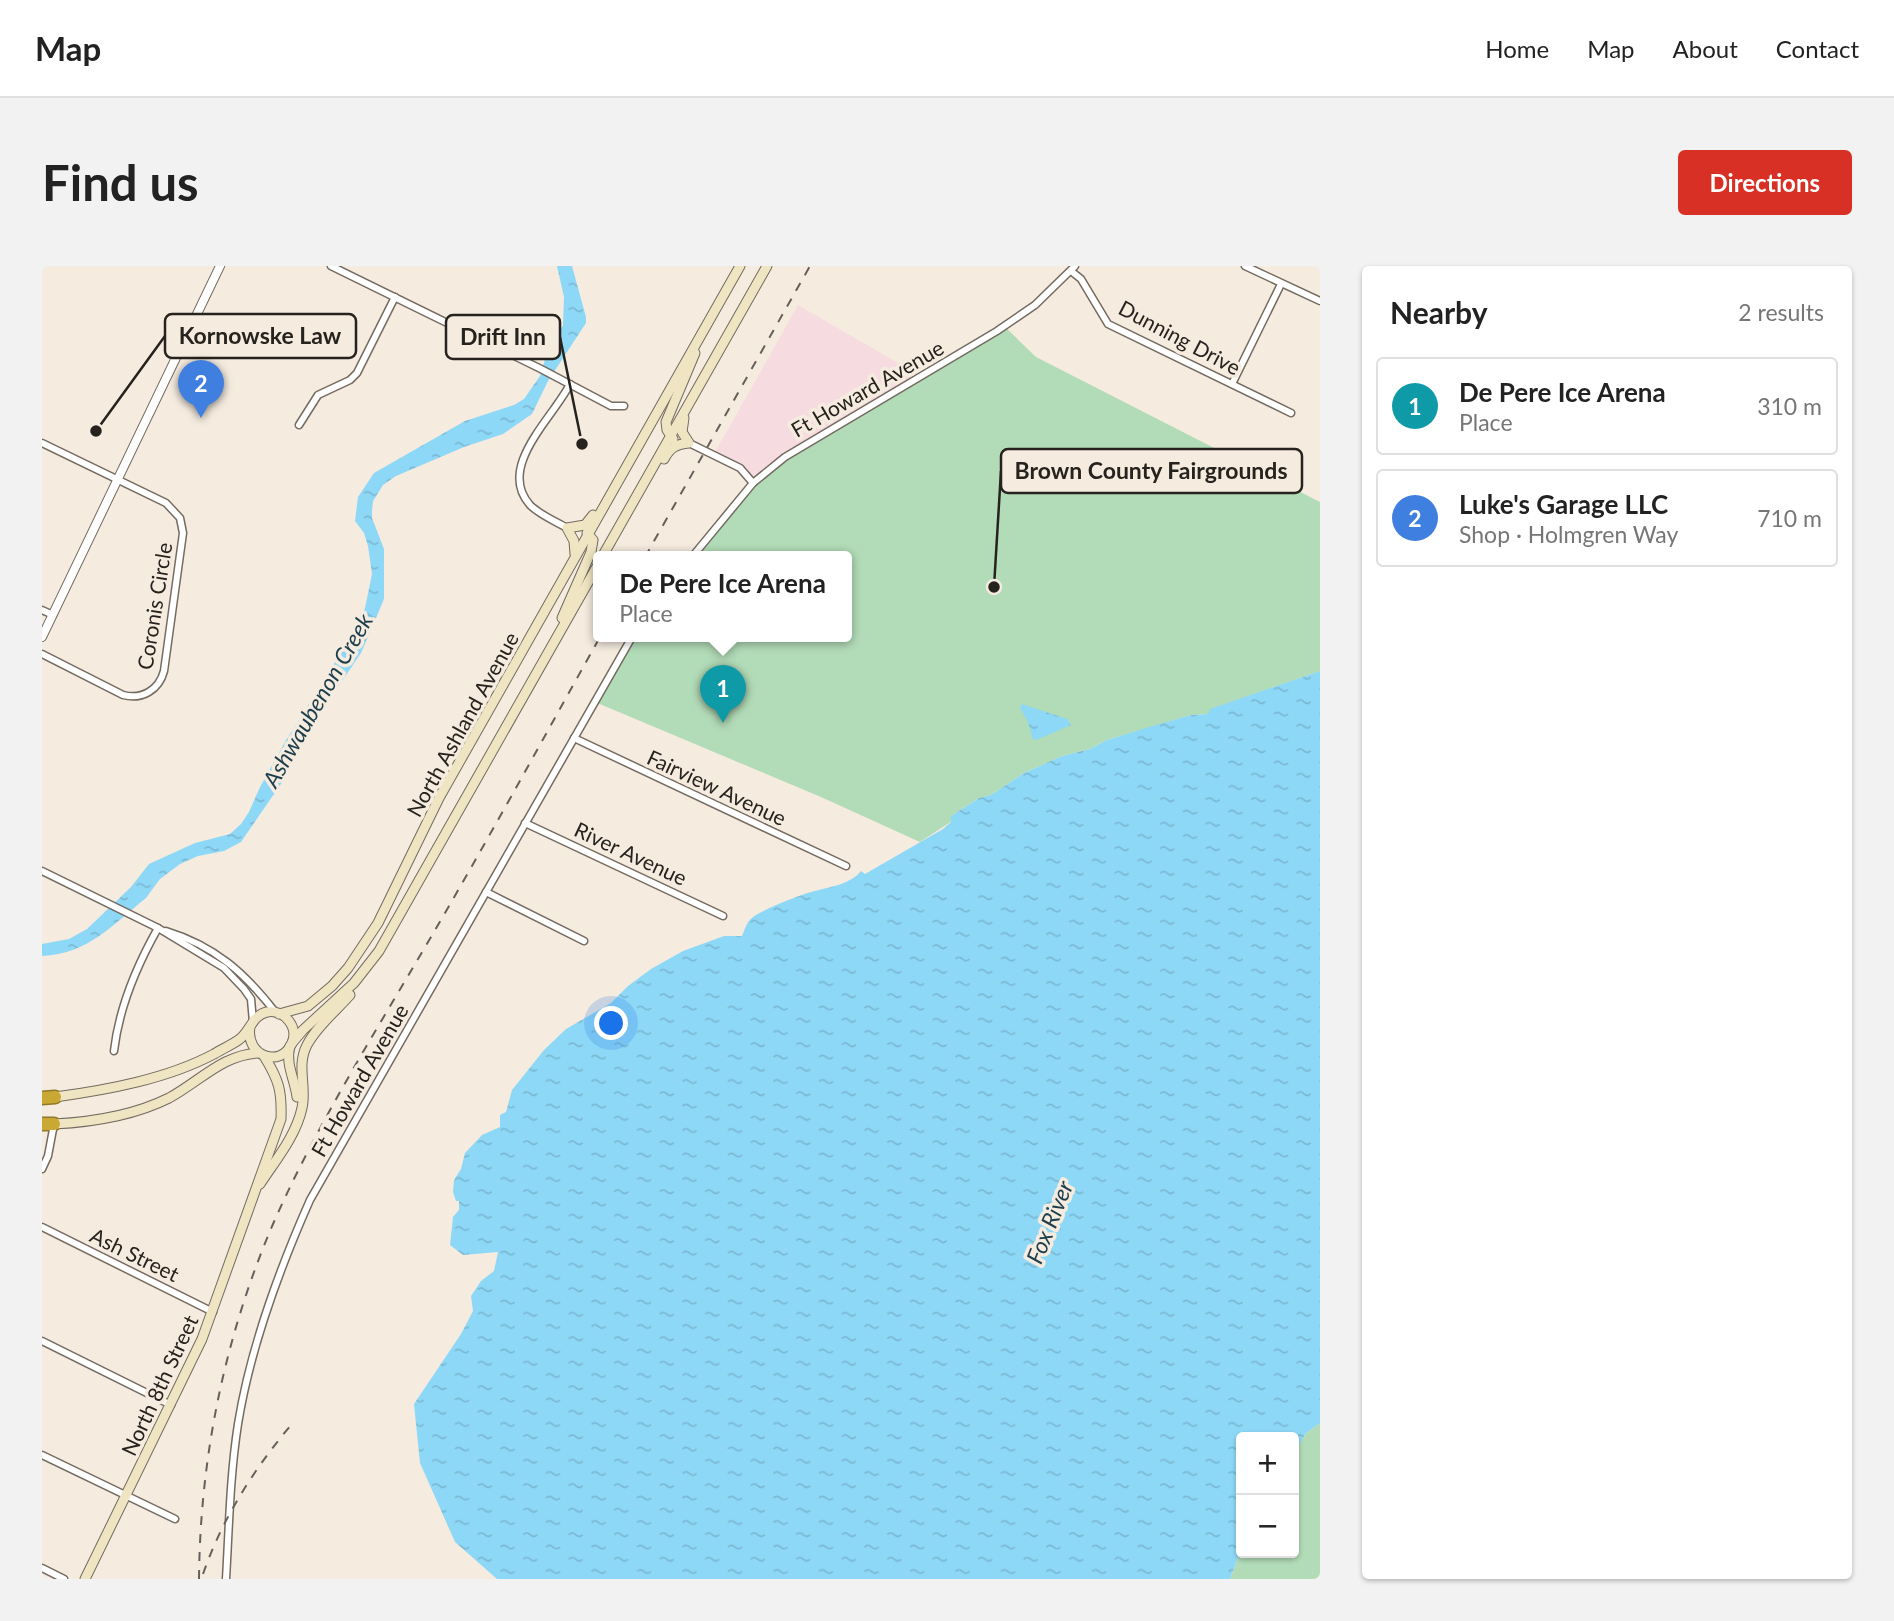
<!DOCTYPE html>
<meta charset="utf-8">
<style>
:root{--surface:#fff;--page:#f2f2f2;--text:#222;--muted:#767676;--line:#e0e0e0;--accent:#d93025}
body{margin:0;font-family:Lato,sans-serif;background:var(--page);color:var(--text)}
.controls{position:absolute;right:21px;bottom:21px;display:grid;overflow:hidden;border-radius:7px;box-shadow:0 2px 5px #0004}
.controls button{width:63px;height:63px;display:grid;place-items:center;padding:0;border:0;border-bottom:2px solid var(--line);background:var(--surface);color:var(--text);font:35px sans-serif}
.you{position:absolute;left:570px;top:758px;width:24px;height:24px;margin:-18px;border:5px solid #fff;border-radius:50%;background:#1a73e8;box-shadow:0 0 0 10px #1a73e833}
.badge{display:grid;place-items:center;width:46px;height:46px;border-radius:50%;background:var(--accent);color:#fff;font-size:23px;font-weight:700}
.pin{position:absolute;translate:-50% -58px;filter:drop-shadow(0 2px 4px #0008)}
.pin::after{content:'';position:absolute;top:37px;width:24px;height:21px;background:inherit;clip-path:polygon(0 0,100% 0,50% 100%)}
.popup{position:absolute;left:551px;top:285px;width:259px;height:91px;box-sizing:border-box;display:grid;place-content:center;border-radius:7px;background:var(--surface);filter:drop-shadow(0 2px 5px #0005);font-size:23px;white-space:nowrap;color:var(--muted)}
.popup b{font-size:26px;color:var(--text)}
.popup::after{content:'';position:absolute;left:50%;top:100%;margin-left:-14px;border:14px solid transparent;border-top-color:var(--surface)}
.list{margin:0;padding:0;list-style:none}
h2{display:flex;justify-content:space-between;align-items:center;height:91px;margin:0;padding:0 28px;font-size:30px}
h2 small{font-size:23px;font-weight:400;color:var(--muted)}
.list li{display:grid;grid-template-columns:46px 1fr auto;gap:21px;align-items:center;box-sizing:border-box;height:98px;margin:0 14px 14px;padding:0 14px;border:2px solid var(--line);border-radius:7px}
.list b{display:block;font-size:26px;white-space:nowrap}
.list p{margin:0;font-size:23px;white-space:nowrap;color:var(--muted)}
.list em{font-size:23px;font-style:normal;color:var(--muted)}
.map{position:relative;flex:none;width:1278px;height:1313px;overflow:hidden;border-radius:7px}
header{display:flex;align-items:center;gap:42px;box-sizing:border-box;height:98px;padding:0 35px;background:var(--surface);border-bottom:2px solid var(--line)}
header strong{font-size:33px}
nav{display:flex;gap:38px;margin-inline-start:auto;font-size:24px}
.intro{display:flex;align-items:center;justify-content:space-between;box-sizing:border-box;height:168px;padding:0 42px}
h1{margin:0;font-size:49px}
.button{padding:18px 32px;border-radius:7px;background:var(--accent);color:#fff;font-size:24px;font-weight:700}
main{display:flex;gap:42px;padding:0 42px}
aside{flex:1;background:var(--surface);border-radius:7px;box-shadow:0 2px 5px #0004}
.map>svg:first-child{display:block}
</style>
<header>
<strong>Map</strong>
<nav><a>Home</a><a>Map</a><a>About</a><a>Contact</a></nav>
</header>
<div class="intro"><h1>Find us</h1><a class="button">Directions</a></div>
<main>
<div class="map">
<svg width="1278" height="1313" viewBox="0 0 1278 1313">
<defs>
<pattern id="water-ripples" width="26" height="14" patternUnits="userSpaceOnUse" patternTransform="scale(1.75)"><rect width="26" height="14" fill="#8ed8f7"/><path d="M2 4q2-2 4 0t4 0M15 11q2-2 4 0t4 0" fill="none" stroke="#7ab9d3"/></pattern>
</defs>
<rect width="100%" height="100%" fill="#f5ebdf"/>
<polygon fill="#f6dbe0" points="756,39 880,111 711,217 704,207 671,190"/>
<g fill="#b2dbb7">
<polygon points="962,60 994,91 1278,236 1278,405 1169,443 1167,448 1149,449 1065,474 1048,483 1020,490 982,507 949,529 937,532 909,550 910,555 878,576 779,531 553,436 590,371 805,371 805,291 650,291 711,217 743,191"/>
<polygon points="1278,1157 1278,1313 1188,1313 1199,1284 1199,1287 1252,1287 1252,1190 1263,1168"/>
</g>
<g fill="url(#water-ripples)">
<path d="M515,0h15l14,51v6l-38,58 -16,33 -29,20 -39,13 -68,29 -13,9 -10,16 -1,10v7l12,31v50l-23,54 -59,87 -19,41 -42,61 -17,9 -26,5 -18,8 -20,15 -14,19c-34,27 -58,56 -104,58v-12l27,-5 18,-10 44,-42 18,-23 46,-21 35,-9 11,-10 8,-12 11,-25 25,-45 71,-113 9,-21 7,-34 -4,-28 -4,-13 -9,-12 3,-24 16,-24 91,-52 49,-16 10,-6 16,-23 6,-20 17,-31 1,-28z"/>
<path d="M1278,405v752l-15,11 -11,22v-19h-53v113l-11,29h-733l-42,-37 -35,-79 -6,-59 47,-70 12,-23 -2,-15 10,-15 13,-10 4,-19 -35,3 -13,-10 3,-28 6,-7v-9h-3l-3,-9 1,-12 7,-11 4,-16 17,-18 18,-8v-12l6,-3 6,-22 32,-40 22,-21 45,-26 17,-17 23,-17 32,-18 41,-15h18c3,-7 5,-15 11,-19 11,-8 49,-23 62,-26 15,-4 36,-7 46,-20l4,3 78,-45 8,-7v-6l28,-18 12,-3 33,-22 38,-17 28,-7 17,-9 42,-13 42,-12 17,-1 2,-5z"/>
<polygon points="980,438 1025,453 1029,459 994,474 991,473 986,456 978,442"/>
</g>
<g fill="none" stroke-linecap="round" stroke-linejoin="round">
<defs>
<g id="minor">
<polyline points="289,0 499,103 569,140 582,140"/>
<polyline points="1203,0 1278,35"/>
<polyline points="1029,5 1039,13 1066,58 1249,147"/>
<polyline points="1190,118 1239,18"/>
<polyline points="257,159 276,129 308,114 315,107 353,31"/>
<path d="M0,177l124,60 14,15 3,15 -19,138c-5,19 -22,29 -41,24l-81,-41"/>
<polyline points="647,177 698,202 711,217"/>
<path d="M525,262c-12,-7 -27,-13 -37,-23 -34,-38 23,-87 40,-121"/>
<polyline points="650,291 711,217 743,191 955,65 993,39 1033,0"/>
<polyline points="0,344 11,349"/>
<polyline points="532,472 804,600"/>
<polyline points="483,557 681,650"/>
<polyline points="0,605 116,662 182,702 202,723 209,733 211,756"/>
<polyline points="444,626 542,675"/>
<path d="M124,665c49,15 79,42 110,82"/>
<path d="M72,785c5,-44 22,-84 44,-123"/>
<polyline points="0,903 6,890 12,858"/>
<polyline points="0,961 171,1046"/>
<polyline points="0,1075 129,1139"/>
<polyline points="0,1189 133,1253"/>
<polyline points="0,1302 22,1313"/>
<path d="M184,1313c3,-51 4,-104 12,-155 12,-75 41,-154 72,-224l322,-563"/>
</g>
<polyline id="tertiary" points="0,371 178,0"/>
<g id="secondary">
<polyline points="631,173 625,164 624,156 653,87"/>
<path d="M622,193c6,-11 12,-15 25,-16l-7,-11 2,-14"/>
<polyline points="533,288 532,275 525,262 543,259 551,249"/>
<polyline points="560,291 725,0"/>
<polyline points="520,352 549,286 551,274 545,267"/>
<polyline points="237,748 266,740 290,720 306,702 336,657 397,532 698,0"/>
<polyline points="250,777 261,764 312,717 337,685 557,297"/>
<path d="M248,780c-5,18 5,34 7,51"/>
<path d="M13,831c52,-7 112,-18 159,-43 8,-5 20,-10 27,-16 10,-9 12,-23 26,-26 17,-3 32,15 25,31 -11,26 -47,13 -42,-16"/>
<path d="M12,858c40,-2 79,-8 115,-26 30,-16 54,-44 90,-45"/>
<path d="M218,918c15,-23 36,-48 42,-76 5,-21 -6,-42 5,-63 10,-19 29,-34 43,-50"/>
<path d="M43,1313l117,-240 79,-220c1,-28 -2,-39 -17,-63"/>
</g>
<g id="motorway">
<polyline points="0,832 13,831"/>
<polyline points="0,858 12,858"/>
</g>
</defs>
<use href="#minor" stroke="#746b61" stroke-width="9"/>
<use href="#tertiary" stroke="#746b61" stroke-width="10"/>
<use href="#secondary" stroke="#746b61" stroke-width="11"/>
<use href="#motorway" stroke="#91792c" stroke-width="15"/>
<use href="#minor" stroke="#fff" stroke-width="6"/>
<use href="#tertiary" stroke="#fff" stroke-width="8"/>
<use href="#secondary" stroke="#efe5c2" stroke-width="9"/>
<use href="#motorway" stroke="#caa834" stroke-width="12"/>
<g stroke="#66605a" stroke-width="2" stroke-dasharray="9 9" stroke-linecap="butt">
<polyline points="603,291 768,0"/>
<path d="M161,1308c19,-55 51,-105 88,-149"/>
<path d="M157,1313c1,-122 26,-243 74,-355 44,-100 103,-193 158,-287 58,-99 113,-200 169,-300"/>
</g>
</g>
<g text-anchor="middle" dominant-baseline="central" stroke-width="7" stroke-linejoin="round" paint-order="stroke">
<g font-size="21" fill="#26221e" stroke="#f5ebdf">
<text transform="translate(1138 71) rotate(28)">Dunning Drive</text>
<text transform="translate(825 122) rotate(-30)">Ft Howard Avenue</text>
<text transform="translate(112 340) rotate(-81)">Coronis Circle</text>
<text transform="translate(420 458) rotate(-61)">North Ashland Avenue</text>
<text transform="translate(675 521) rotate(25)">Fairview Avenue</text>
<text transform="translate(589 587) rotate(25)">River Avenue</text>
<text transform="translate(317 814) rotate(-60)">Ft Howard Avenue</text>
<text transform="translate(93 988) rotate(26)">Ash Street</text>
<text transform="translate(117 1119) rotate(-65)">North 8th Street</text>
</g>
<g font-size="23" font-style="italic" fill="#1c3e4c" stroke="#f5ebdf">
<text transform="translate(275 434) rotate(-60)">Ashwaubenon Creek</text>
<text transform="translate(1007 956) rotate(-68)">Fox River</text>
</g>
</g>
<path fill="none" stroke="#26221e" stroke-width="2.5" d="M54 165L123 70M540 178L518 71M952 321L959 205"/>
<g fill="#26221e" stroke="#f5ebdf" stroke-width="2.5">
<circle cx="54" cy="165" r="7"/>
<circle cx="540" cy="178" r="7"/>
<circle cx="952" cy="321" r="7"/>
</g>
<g fill="#f5ebdf" stroke="#26221e" stroke-width="2.5">
<rect x="123" y="48" width="191" height="44" rx="7"/>
<rect x="404" y="49" width="114" height="44" rx="7"/>
<rect x="959" y="183" width="301" height="44" rx="7"/>
</g>
<g font-size="23" text-anchor="middle" font-weight="bold" fill="#26221e">
<text x="218" y="78">Kornowske Law</text>
<text x="461" y="79">Drift Inn</text>
<text x="1109" y="213">Brown County Fairgrounds</text>
</g>
</svg>
<div class="controls">
<button>+</button>
<button>−</button>
</div>
<div class="you"></div>
<div class="pin badge" style="left:681px;top:457px;background:#0f9aa8">1</div>
<div class="popup"><b>De Pere Ice Arena</b>Place</div>
<div class="pin badge" style="left:159px;top:152px;background:#3f7fe0">2</div>
</div>
<aside>
<h2>Nearby<small>2 results</small></h2>
<ul class="list">
<li><span class="badge" style="background:#0f9aa8">1</span><div><b>De Pere Ice Arena</b><p>Place</p></div><em>310 m</em></li>
<li><span class="badge" style="background:#3f7fe0">2</span><div><b>Luke's Garage LLC</b><p>Shop · Holmgren Way</p></div><em>710 m</em></li>
</ul>
</aside>
</main>
